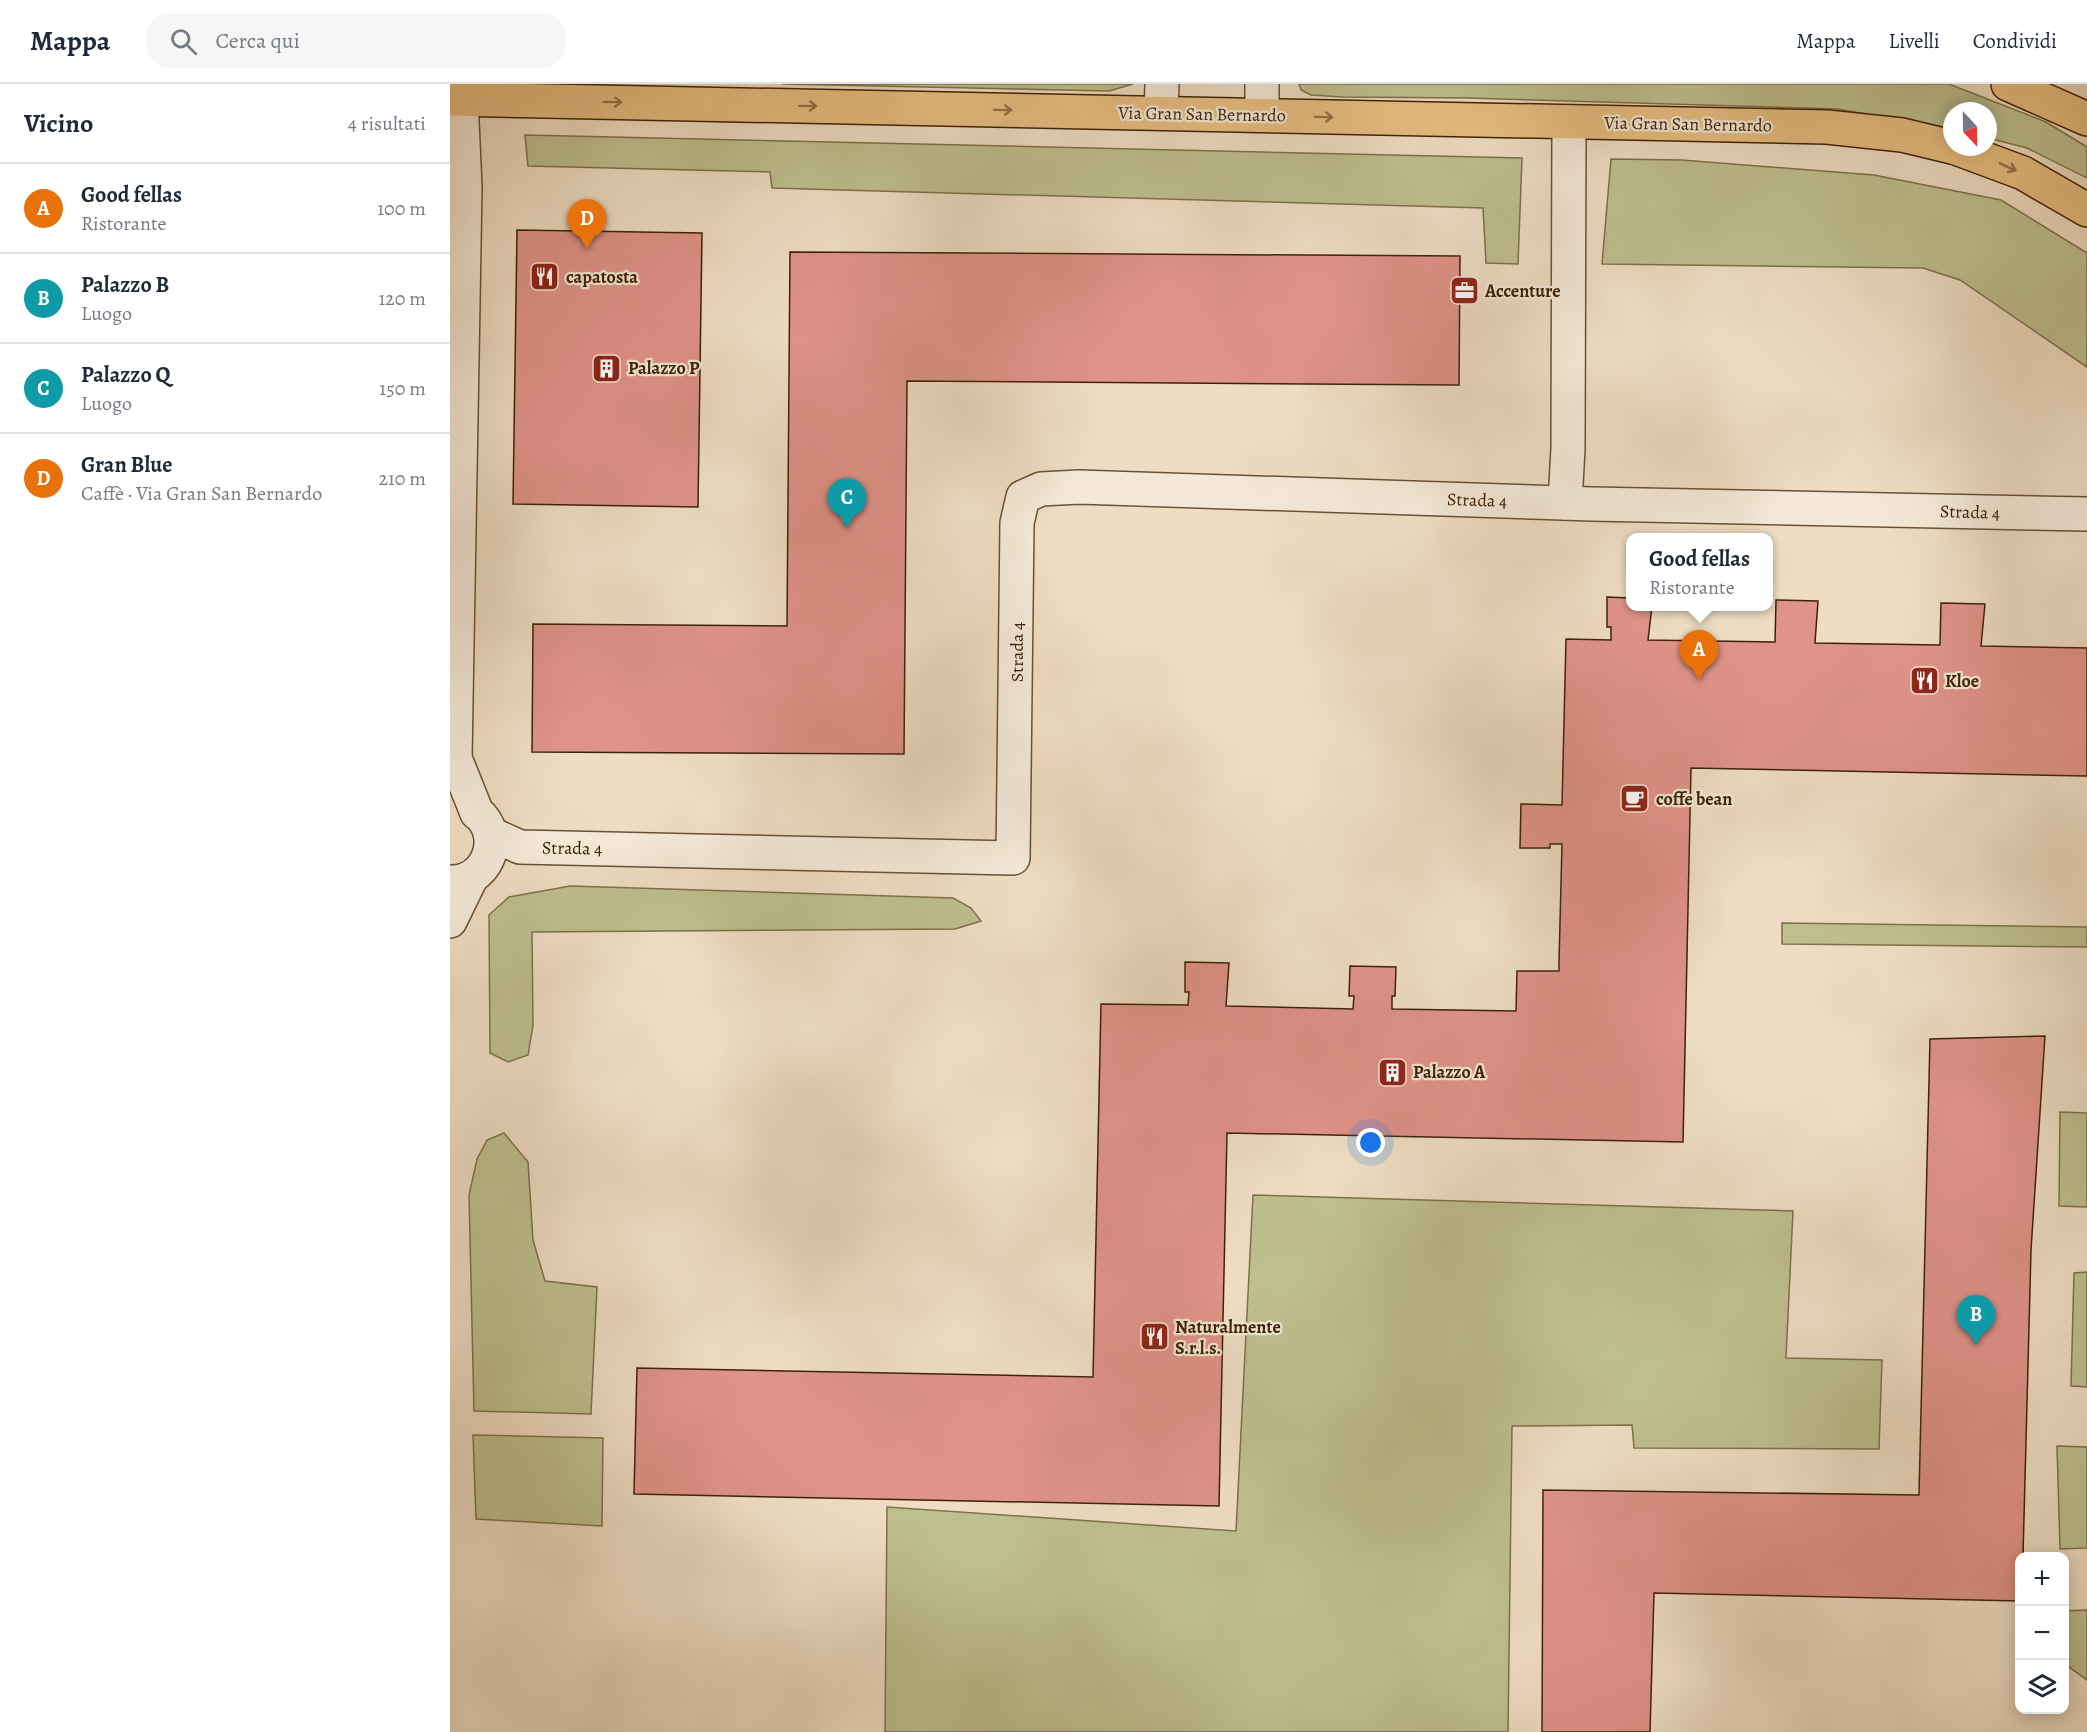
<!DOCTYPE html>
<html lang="it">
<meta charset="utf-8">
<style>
:root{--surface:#fff;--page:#f6f6f7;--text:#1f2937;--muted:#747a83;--line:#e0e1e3;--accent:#ea580c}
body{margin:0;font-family:Alegreya,serif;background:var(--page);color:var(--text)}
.controls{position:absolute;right:18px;bottom:18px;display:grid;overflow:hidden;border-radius:12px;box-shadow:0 3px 15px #0003}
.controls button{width:54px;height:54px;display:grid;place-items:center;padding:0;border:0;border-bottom:2px solid var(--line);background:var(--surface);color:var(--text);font:30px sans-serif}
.compass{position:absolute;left:1493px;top:18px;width:54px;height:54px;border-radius:50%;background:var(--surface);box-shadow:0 3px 15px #0003;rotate:158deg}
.you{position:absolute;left:921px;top:1059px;width:21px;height:21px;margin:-15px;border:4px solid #fff;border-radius:50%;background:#1a73e8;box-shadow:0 0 0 9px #1a73e833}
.badge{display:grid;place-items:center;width:39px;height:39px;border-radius:50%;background:var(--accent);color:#fff;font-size:20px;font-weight:700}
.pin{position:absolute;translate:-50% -50px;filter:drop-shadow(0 2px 3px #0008)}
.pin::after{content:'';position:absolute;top:32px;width:21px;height:18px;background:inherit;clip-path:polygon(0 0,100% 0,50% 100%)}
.popup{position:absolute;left:1176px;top:449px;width:147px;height:78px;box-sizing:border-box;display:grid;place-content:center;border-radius:12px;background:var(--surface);filter:drop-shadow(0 2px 4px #0005);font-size:20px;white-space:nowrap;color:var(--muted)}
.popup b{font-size:22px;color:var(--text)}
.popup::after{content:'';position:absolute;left:50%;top:100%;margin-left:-12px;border:12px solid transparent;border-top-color:var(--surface)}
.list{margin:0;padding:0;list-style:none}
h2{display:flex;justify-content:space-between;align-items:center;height:78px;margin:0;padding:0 24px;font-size:26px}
h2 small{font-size:20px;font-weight:400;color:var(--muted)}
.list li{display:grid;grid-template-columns:39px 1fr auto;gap:18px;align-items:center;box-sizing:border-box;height:90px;padding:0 24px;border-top:2px solid var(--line)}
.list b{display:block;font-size:22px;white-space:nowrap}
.list p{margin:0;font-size:20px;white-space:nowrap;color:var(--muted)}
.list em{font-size:20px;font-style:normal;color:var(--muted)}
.icon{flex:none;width:33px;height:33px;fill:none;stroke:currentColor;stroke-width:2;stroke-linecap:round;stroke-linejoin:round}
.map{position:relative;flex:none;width:1637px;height:1648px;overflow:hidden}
header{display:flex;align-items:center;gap:36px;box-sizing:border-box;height:84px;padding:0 30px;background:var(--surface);border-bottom:2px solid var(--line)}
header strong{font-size:28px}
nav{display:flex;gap:33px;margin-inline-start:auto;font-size:21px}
.search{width:420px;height:54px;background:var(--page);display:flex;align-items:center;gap:15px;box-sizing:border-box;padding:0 21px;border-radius:24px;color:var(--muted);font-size:22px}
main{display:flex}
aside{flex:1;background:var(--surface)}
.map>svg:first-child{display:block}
</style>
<header>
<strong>Mappa</strong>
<div class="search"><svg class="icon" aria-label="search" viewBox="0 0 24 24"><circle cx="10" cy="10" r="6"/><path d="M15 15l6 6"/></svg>Cerca qui</div>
<nav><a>Mappa</a><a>Livelli</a><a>Condividi</a></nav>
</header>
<main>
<aside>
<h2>Vicino<small>4 risultati</small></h2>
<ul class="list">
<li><span class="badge" style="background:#e8710a">A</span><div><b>Good fellas</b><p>Ristorante</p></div><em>100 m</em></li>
<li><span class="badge" style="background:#0f9aa8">B</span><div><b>Palazzo B</b><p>Luogo</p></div><em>120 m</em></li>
<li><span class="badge" style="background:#0f9aa8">C</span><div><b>Palazzo Q</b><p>Luogo</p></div><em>150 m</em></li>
<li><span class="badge" style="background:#e8710a">D</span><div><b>Gran Blue</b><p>Caffè · Via Gran San Bernardo</p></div><em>210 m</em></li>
</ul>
</aside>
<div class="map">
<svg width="1637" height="1648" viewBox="0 0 1637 1648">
<rect width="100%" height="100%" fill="#eeddc3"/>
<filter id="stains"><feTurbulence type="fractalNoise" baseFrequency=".00333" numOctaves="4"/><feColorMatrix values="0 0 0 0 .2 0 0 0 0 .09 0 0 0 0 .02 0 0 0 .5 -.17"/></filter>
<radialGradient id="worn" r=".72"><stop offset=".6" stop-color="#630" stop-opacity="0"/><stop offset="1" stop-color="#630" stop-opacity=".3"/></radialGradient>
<g fill="#bebf90" stroke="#7e704a" stroke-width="1.5">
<polygon points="332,0 683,0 659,7"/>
<polygon points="849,0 1499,0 1596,38 1637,63 1637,94 1577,64 1538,54 1538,27 1502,27 1502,45 1387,25 1017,14 892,13 861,11 851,6"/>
<polygon points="75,51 1072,74 1068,180 1036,179 1033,124 322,104 320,88 78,82"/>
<polygon points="1161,75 1232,76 1424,91 1551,116 1637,169 1637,283 1510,196 1473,184 1152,180"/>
<polygon points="120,802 503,814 521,824 531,837 505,845 82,848 83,941 78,971 58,978 40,969 39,831 59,813"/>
<polygon points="1332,839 1637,843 1637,863 1332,860"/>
<polygon points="1610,1028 1637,1029 1637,1123 1609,1122"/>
<polygon points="54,1049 78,1078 83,1156 95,1197 147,1203 141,1330 24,1327 19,1111 27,1075 37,1056"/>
<polygon points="803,1111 1343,1127 1336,1274 1432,1276 1429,1365 1184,1364 1182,1341 1062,1342 1058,1648 435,1648 437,1423 786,1447"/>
<polygon points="1637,1188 1637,1303 1621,1302 1624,1189"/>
<polygon points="23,1351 153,1354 152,1442 26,1435"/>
<polygon points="1607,1362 1637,1363 1637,1464 1610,1465"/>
<polygon points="1637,1526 1637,1596 1615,1580 1614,1527"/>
</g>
<g fill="#e09389" stroke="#3e2204" stroke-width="1.5">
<polygon points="67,146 252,149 248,423 63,420"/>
<polygon points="340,168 1010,172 1009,301 457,297 454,670 82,668 83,540 337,542"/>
<polygon points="1157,513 1180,514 1180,522 1202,522 1198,556 1325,558 1326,516 1368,517 1365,559 1490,561 1491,519 1535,520 1531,562 1637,564 1637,692 1241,684 1233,1058 777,1049 769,1422 184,1410 187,1284 643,1293 651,920 738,921 739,908 735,908 735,878 779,879 776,922 903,925 904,912 899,912 900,882 946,883 945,912 942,912 942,925 1066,927 1067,887 1109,887 1109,878 1112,760 1100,760 1100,764 1070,764 1071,720 1112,721 1116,555 1161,556 1161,543 1157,543"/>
<polygon points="1595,952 1581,1166 1573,1472 1570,1472 1570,1517 1204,1509 1200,1648 1092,1648 1093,1406 1469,1411 1480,955"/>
</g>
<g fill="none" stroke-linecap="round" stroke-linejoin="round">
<defs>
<g id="minor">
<polyline points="11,15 15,103 5,674 27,729"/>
<polyline points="711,29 712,0"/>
<polyline points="812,31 812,0"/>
<polyline points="1115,419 1118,364 1119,38"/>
<polyline points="41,750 70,763 563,774 567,439 573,413 591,405 629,403 1142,420 1637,430"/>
<path d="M0,798c35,1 54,-40 31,-66"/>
<polyline points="0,837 21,794"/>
</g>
<g id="major">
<polyline points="1558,0 1637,35"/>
<polyline points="0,15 1377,43 1452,51 1502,63"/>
<polyline points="1503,63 1573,89 1637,126"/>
</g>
</defs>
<use href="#minor" stroke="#6a5134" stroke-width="36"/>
<use href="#major" stroke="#3e2204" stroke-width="36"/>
<use href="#minor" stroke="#f4e9d8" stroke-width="33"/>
<use href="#major" stroke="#e7be82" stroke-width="33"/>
</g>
<defs><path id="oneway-shaft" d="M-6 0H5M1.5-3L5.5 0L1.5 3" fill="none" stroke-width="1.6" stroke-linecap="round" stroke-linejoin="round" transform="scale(1.5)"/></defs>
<g stroke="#927043">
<use href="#oneway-shaft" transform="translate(163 18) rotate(1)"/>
<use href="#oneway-shaft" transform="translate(358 22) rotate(1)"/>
<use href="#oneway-shaft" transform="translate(553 26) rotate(1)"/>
<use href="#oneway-shaft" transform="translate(874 33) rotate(1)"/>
<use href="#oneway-shaft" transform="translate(1558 83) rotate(24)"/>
</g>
<defs>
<symbol id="restaurant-square" viewBox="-11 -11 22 22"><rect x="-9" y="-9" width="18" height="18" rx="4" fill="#8f2418" stroke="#f4e9d8"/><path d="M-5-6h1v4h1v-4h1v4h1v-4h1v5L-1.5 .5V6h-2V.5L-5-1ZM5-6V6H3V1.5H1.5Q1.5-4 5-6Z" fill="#fff"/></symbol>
<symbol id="office-square" viewBox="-11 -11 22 22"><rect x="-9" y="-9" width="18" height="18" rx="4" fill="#8f2418" stroke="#f4e9d8"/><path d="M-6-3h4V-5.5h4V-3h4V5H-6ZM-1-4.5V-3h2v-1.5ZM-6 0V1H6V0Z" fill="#fff"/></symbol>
<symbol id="building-square" viewBox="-11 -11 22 22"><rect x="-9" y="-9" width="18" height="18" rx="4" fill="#8f2418" stroke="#f4e9d8"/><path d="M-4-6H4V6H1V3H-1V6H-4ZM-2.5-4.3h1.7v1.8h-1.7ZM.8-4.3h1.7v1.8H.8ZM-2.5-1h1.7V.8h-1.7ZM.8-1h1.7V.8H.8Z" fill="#fff"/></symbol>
<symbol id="cafe-square" viewBox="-11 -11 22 22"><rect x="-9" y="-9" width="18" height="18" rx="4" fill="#8f2418" stroke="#f4e9d8"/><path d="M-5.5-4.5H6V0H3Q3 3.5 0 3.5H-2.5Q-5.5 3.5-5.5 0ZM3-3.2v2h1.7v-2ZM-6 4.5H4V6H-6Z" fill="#fff"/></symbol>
</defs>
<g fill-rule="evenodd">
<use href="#restaurant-square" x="78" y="176" width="33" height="33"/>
<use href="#office-square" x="998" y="190" width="33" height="33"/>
<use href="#building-square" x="140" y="268" width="33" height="33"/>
<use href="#restaurant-square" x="1458" y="580" width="33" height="33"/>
<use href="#cafe-square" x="1168" y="698" width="33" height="33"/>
<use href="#building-square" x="926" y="972" width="33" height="33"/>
<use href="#restaurant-square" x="688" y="1236" width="33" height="33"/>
</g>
<g text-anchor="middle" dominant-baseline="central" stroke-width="4.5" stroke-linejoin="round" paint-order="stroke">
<g font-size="18" fill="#3e2204" stroke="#f4e9d8">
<text transform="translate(752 30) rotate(1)">Via Gran San Bernardo</text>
<text transform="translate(1238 40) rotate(1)">Via Gran San Bernardo</text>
<text transform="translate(1027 416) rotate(2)">Strada 4</text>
<text transform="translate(1520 428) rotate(2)">Strada 4</text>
<text transform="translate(567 568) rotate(-90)">Strada 4</text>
<text transform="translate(122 764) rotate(1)">Strada 4</text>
</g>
<g font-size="18" font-weight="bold" fill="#3e2204" stroke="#f4e9d8" text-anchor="start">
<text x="116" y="193">capatosta</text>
<text x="1035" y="207">Accenture</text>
<text x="178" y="284">Palazzo P</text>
<text x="1495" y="597">Kloe</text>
<text x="1206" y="715">coffe bean</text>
<text x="963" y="988">Palazzo A</text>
<text x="725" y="1243">Naturalmente<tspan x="725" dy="21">S.r.l.s.</tspan></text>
</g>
</g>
<rect width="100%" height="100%" filter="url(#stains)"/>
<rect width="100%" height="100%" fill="url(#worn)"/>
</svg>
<div class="controls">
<button>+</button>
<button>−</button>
<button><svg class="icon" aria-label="layers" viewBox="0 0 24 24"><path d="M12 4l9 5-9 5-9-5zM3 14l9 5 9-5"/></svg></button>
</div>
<svg class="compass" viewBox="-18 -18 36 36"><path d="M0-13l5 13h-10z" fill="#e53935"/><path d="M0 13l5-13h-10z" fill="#747a83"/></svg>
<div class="you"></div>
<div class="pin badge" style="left:1249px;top:596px;background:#e8710a">A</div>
<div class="popup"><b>Good fellas</b>Ristorante</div>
<div class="pin badge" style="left:1526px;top:1261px;background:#0f9aa8">B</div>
<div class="pin badge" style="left:397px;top:444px;background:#0f9aa8">C</div>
<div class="pin badge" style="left:137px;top:165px;background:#e8710a">D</div>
</div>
</main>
